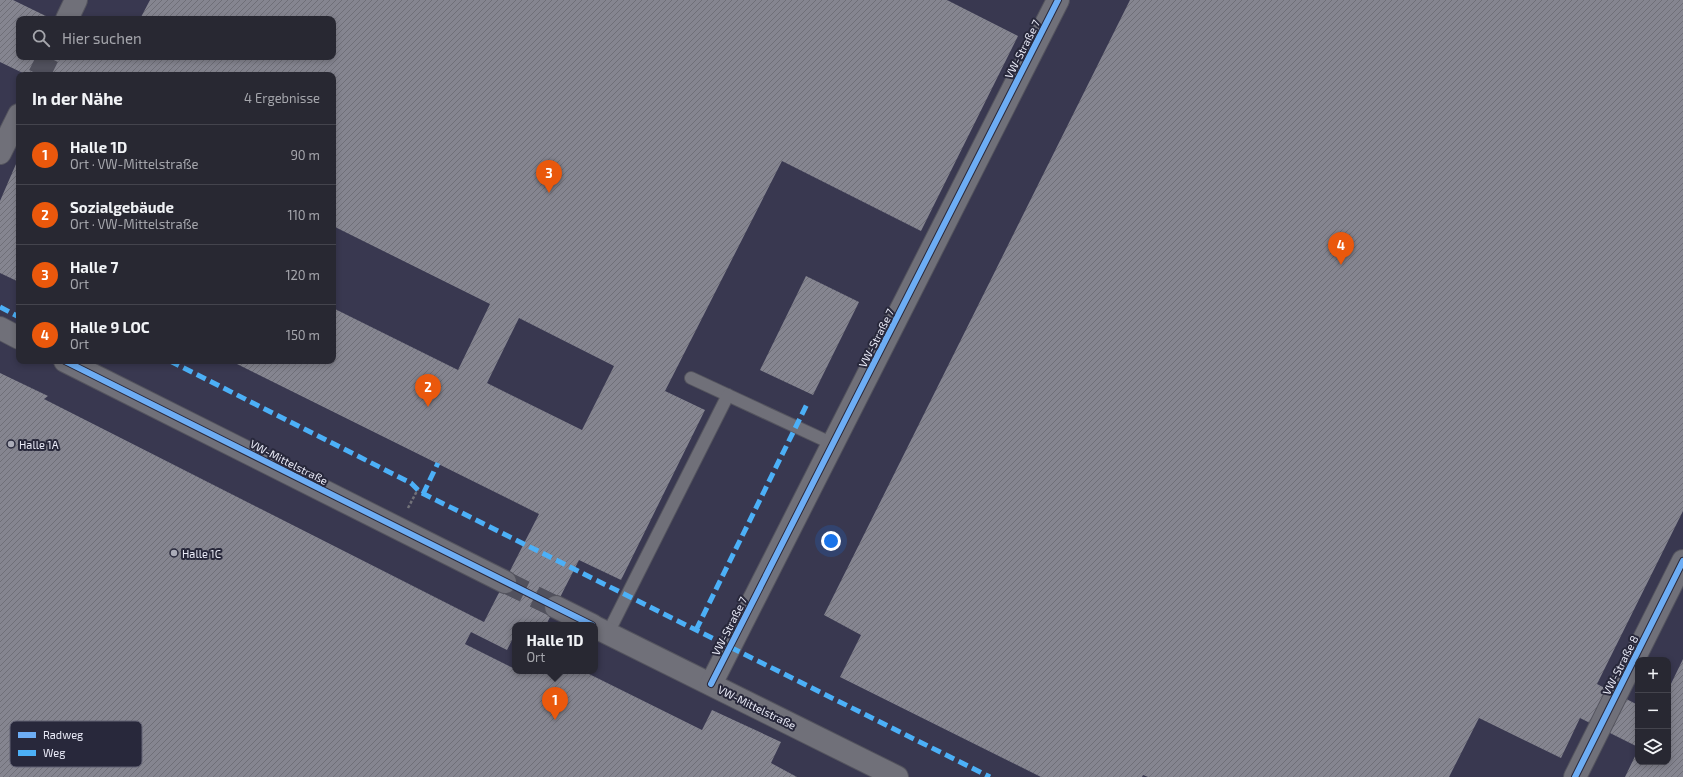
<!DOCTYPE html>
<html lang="de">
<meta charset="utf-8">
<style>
:root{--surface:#282832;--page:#30303a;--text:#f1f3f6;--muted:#a5a6ac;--line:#44444d;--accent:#ea580c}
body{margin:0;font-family:"Exo 2",sans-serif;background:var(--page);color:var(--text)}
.controls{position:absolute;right:12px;bottom:12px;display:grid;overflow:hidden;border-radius:8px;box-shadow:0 2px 6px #0003}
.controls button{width:36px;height:36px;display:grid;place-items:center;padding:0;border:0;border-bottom:1px solid var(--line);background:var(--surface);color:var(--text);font:20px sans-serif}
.you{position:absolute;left:831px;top:541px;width:14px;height:14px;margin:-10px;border:3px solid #fff;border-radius:50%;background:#1a73e8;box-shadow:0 0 0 6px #1a73e833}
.badge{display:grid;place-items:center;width:26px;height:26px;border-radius:50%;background:var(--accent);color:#fff;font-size:13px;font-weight:700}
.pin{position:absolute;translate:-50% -33px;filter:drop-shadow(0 1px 2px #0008)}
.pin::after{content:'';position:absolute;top:21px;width:14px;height:12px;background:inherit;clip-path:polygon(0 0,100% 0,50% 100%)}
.popup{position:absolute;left:512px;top:622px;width:86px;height:52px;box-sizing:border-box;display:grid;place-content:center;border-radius:8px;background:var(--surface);filter:drop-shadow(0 1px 3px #0005);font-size:13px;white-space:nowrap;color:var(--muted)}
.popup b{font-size:15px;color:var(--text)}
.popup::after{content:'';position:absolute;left:50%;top:100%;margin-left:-8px;border:8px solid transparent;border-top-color:var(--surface)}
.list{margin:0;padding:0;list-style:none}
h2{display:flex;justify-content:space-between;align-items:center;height:52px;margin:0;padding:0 16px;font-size:17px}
h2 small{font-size:13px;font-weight:400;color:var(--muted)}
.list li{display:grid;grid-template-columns:26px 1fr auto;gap:12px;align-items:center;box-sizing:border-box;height:60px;padding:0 16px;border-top:1px solid var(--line)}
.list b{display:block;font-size:15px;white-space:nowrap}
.list p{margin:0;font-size:13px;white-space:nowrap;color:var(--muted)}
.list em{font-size:13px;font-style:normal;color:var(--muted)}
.icon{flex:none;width:22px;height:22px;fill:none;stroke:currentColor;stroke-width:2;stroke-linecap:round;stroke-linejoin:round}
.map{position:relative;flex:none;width:1683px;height:777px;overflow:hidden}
.search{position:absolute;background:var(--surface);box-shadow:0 2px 6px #0003;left:16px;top:16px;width:320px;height:44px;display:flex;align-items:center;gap:10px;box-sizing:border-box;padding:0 14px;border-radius:8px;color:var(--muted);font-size:15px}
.panel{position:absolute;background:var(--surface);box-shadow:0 2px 6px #0003;left:16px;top:72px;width:320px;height:292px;border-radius:8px}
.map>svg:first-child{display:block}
</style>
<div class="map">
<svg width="1683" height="777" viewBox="0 0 1683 777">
<defs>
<pattern id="building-hatch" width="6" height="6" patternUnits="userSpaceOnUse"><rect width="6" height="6" fill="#858590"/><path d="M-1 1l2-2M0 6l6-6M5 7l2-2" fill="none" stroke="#6f6f78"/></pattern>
</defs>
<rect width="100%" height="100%" fill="#363642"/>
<path fill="#393850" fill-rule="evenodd" d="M0,0h1683v777h-1683zM19,19h314v38h-314zM19,75h314v286h-314zM515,625h80v46h-80zM1638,660h30v102h-30z"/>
<g fill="url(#building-hatch)" fill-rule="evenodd">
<path d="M0,0h13l39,19h-33v38h314v-38h-193l10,-19h797l71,36 -97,195 -139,-70 -117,230 40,19 -84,170 -42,-20 -33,65h-31v9l-8,16 -36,-18 -6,12 50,25v2l10,3 2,-3h56l119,59 10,-20 69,32 -10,21 26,14h-797v-404l48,23 -4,3 440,223 55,-108 -308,-153h102v-53l125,62 32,-66 -157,-78v-151h-306l-27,-13zM519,318l95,48 -32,64 -95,-47z"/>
<polygon points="1130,0 1683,0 1683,511 1597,684 1638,705 1638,747 1580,718 1561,758 1479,718 1449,777 1148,777 1143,775 1142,777 1041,777 840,677 861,635 824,615"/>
<polygon points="19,157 19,282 0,273 0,201"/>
<polygon points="806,276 859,302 813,395 760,370"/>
<polygon points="1683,659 1683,777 1625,777 1638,750 1638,762 1668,762 1668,690"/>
</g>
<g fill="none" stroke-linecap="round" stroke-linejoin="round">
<g stroke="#51515d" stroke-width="22" stroke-dasharray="22 11" stroke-linecap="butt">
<polyline points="39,75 48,57"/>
<polyline points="505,582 556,607"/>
</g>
<defs>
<g id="lane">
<polyline points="691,378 833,444"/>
<polyline points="608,633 728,395"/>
</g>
<g id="street">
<polyline points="67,19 76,0"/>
<polyline points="0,153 19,115"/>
<polyline points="0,328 19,338"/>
<polyline points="65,361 505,582"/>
<polyline points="556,607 592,625"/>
<polyline points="595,627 897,777"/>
<polyline points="711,684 1058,0"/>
<polyline points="1575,777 1683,561"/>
</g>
</defs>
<use href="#lane" stroke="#54545e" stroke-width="14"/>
<use href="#street" stroke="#54545e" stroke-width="24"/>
<polyline stroke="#717179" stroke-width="2.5" stroke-dasharray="3 2" stroke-linecap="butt" points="408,508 418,489"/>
<use href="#lane" stroke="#707079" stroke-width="12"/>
<use href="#street" stroke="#707079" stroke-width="22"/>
<g stroke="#4cb0f7" stroke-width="5" stroke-dasharray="10 5" stroke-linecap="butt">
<polyline points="0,307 19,317"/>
<polyline points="170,361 411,483 420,492 990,777"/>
<polyline points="423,494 438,463"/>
<polyline points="696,630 808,402"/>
</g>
<defs>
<g id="cycleway">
<polyline points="65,361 592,625"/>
<polyline points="711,684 1058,0"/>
<polyline points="1575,777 1683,561"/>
</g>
</defs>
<use href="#cycleway" stroke="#28283b" stroke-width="8"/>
<use href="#cycleway" stroke="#6dadf4" stroke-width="6"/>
</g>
<g fill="#abacb8" stroke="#28283b" stroke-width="1.5">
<circle cx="11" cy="444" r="4"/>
<circle cx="174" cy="553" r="4"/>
</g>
<g text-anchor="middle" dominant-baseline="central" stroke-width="4" stroke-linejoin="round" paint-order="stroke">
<g font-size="11" fill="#eaebf8" stroke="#28283b">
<text transform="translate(1022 49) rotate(-63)">VW-Straße 7</text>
<text transform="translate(876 338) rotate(-63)">VW-Straße 7</text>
<text transform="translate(289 462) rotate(27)">VW-Mittelstraße</text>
<text transform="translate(729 626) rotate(-63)">VW-Straße 7</text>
<text transform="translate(1620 665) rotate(-63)">VW-Straße 8</text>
<text transform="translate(757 707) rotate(26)">VW-Mittelstraße</text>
</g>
<g font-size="11" fill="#eaebf8" stroke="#28283b" text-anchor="start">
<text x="19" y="444">Halle 1A</text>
<text x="182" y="553">Halle 1C</text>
</g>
</g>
<rect x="10" y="721" width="132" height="46" rx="6" fill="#28283b" stroke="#626274" stroke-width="1"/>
<rect x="18" y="732" width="18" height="6" fill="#6dadf4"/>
<rect x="18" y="750" width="18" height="6" fill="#4cb0f7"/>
<g font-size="11" fill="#eaebf8">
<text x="43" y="739">Radweg</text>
<text x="43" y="757">Weg</text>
</g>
</svg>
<div class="controls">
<button>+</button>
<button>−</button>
<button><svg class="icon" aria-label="layers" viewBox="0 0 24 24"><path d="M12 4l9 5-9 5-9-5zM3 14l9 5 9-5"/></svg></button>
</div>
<div class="you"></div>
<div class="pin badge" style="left:555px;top:720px">1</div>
<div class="popup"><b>Halle 1D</b>Ort</div>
<div class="pin badge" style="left:428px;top:407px">2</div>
<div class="pin badge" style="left:549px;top:193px">3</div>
<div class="pin badge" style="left:1341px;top:265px">4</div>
<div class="search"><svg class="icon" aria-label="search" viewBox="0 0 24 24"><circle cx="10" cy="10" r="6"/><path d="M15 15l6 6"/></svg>Hier suchen</div>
<section class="panel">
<h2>In der Nähe<small>4 Ergebnisse</small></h2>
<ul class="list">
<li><span class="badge">1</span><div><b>Halle 1D</b><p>Ort · VW-Mittelstraße</p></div><em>90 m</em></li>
<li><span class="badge">2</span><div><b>Sozialgebäude</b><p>Ort · VW-Mittelstraße</p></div><em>110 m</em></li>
<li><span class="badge">3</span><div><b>Halle 7</b><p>Ort</p></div><em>120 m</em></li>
<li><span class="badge">4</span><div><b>Halle 9 LOC</b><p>Ort</p></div><em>150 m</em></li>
</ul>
</section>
</div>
